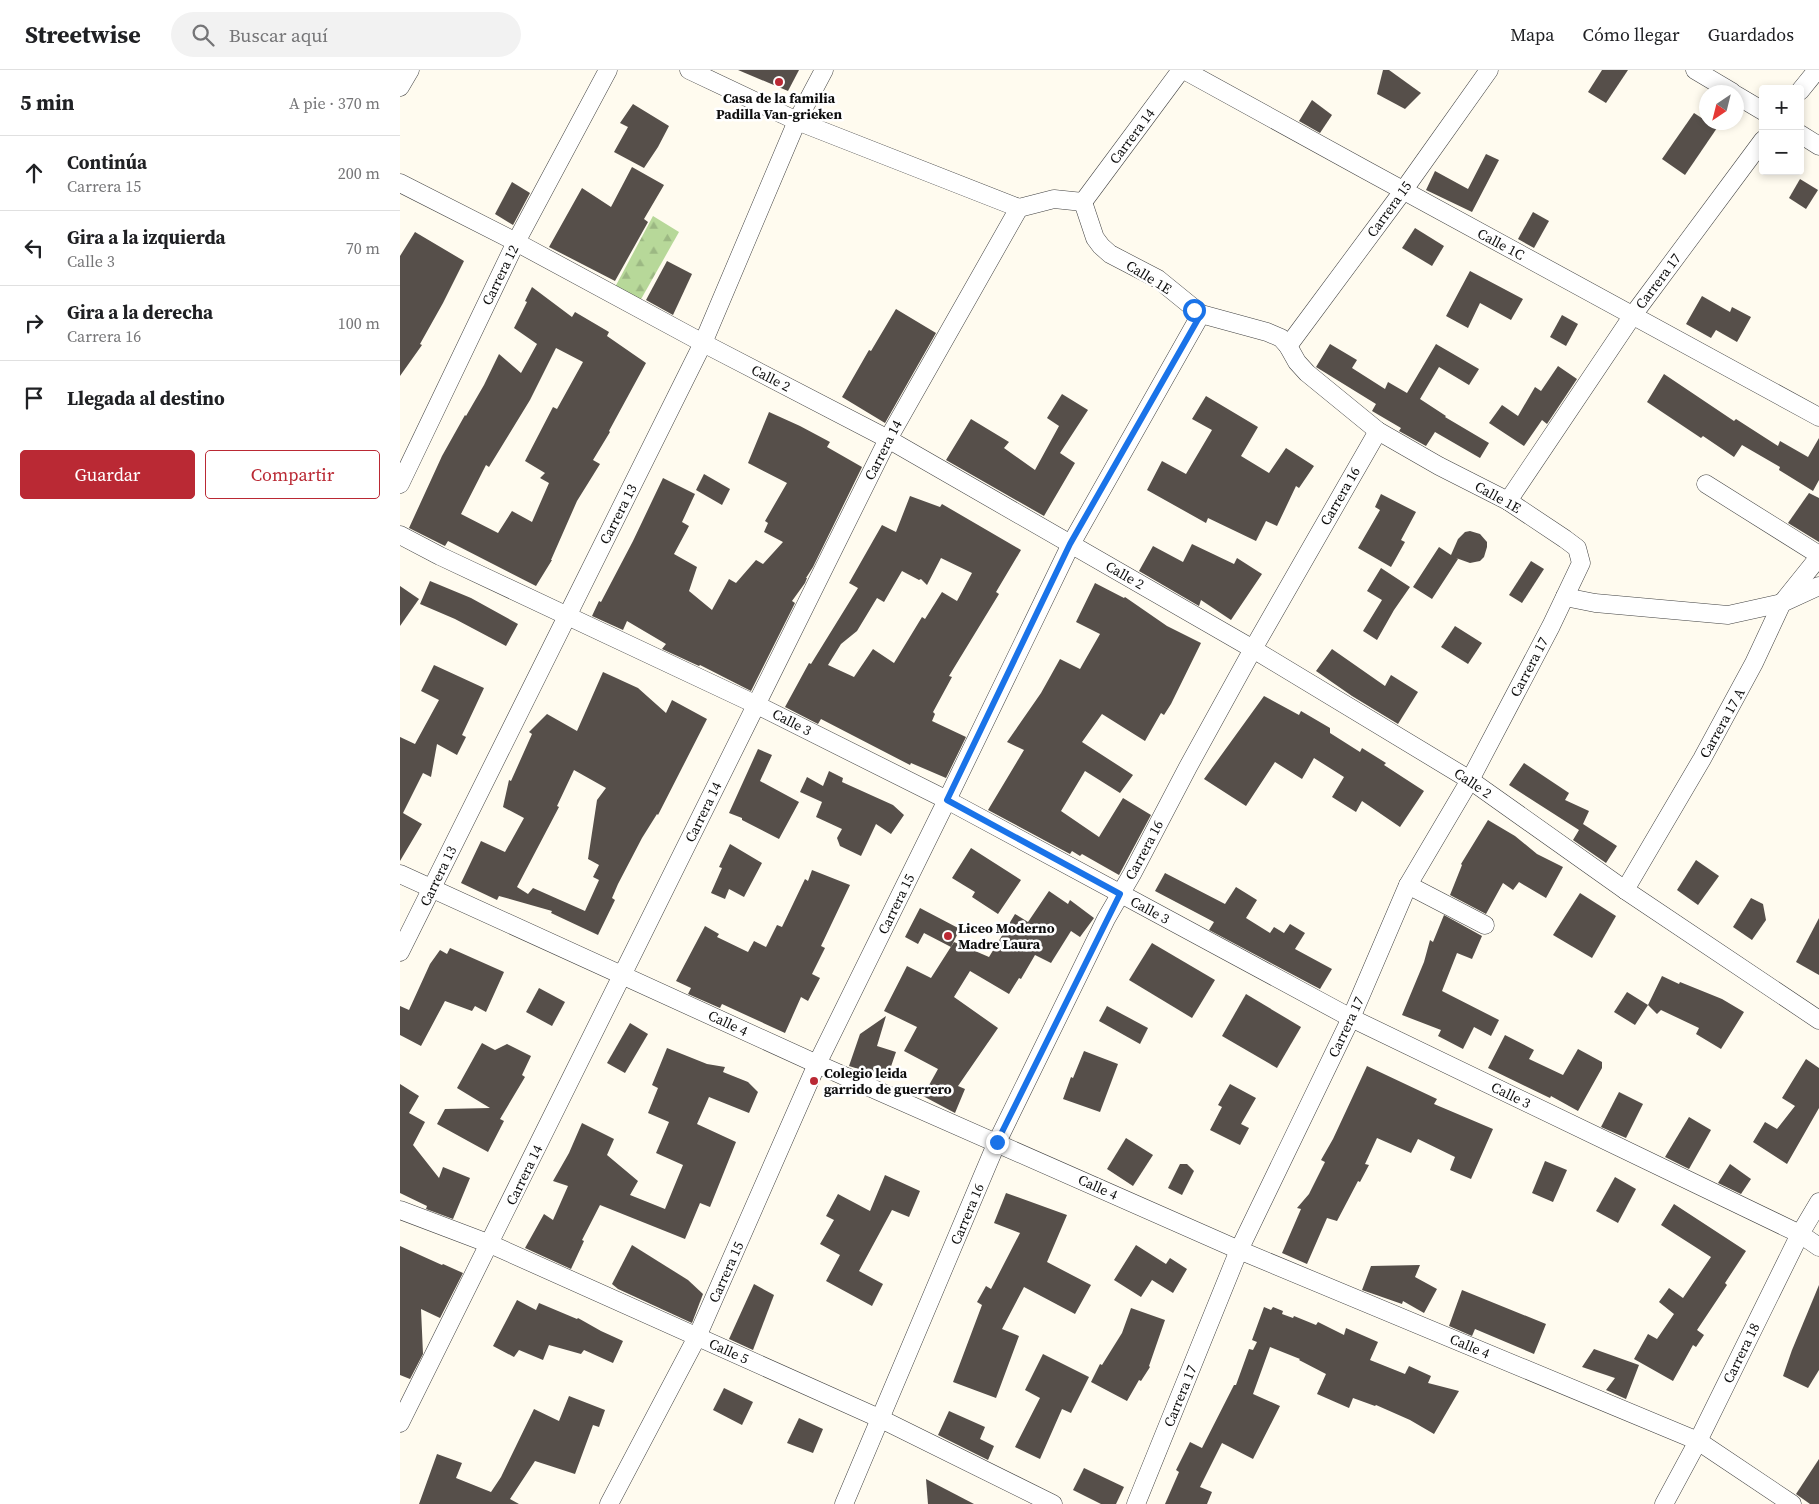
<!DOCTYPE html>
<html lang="es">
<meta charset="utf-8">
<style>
:root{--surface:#fff;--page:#f2f2f2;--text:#202124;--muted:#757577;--line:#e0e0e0;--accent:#ba2934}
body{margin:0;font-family:"Source Serif 4",serif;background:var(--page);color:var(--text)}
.controls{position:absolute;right:15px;top:15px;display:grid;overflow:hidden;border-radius:5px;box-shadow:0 2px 8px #0003}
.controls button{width:45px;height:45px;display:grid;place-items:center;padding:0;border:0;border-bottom:1px solid var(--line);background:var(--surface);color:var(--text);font:25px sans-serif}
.compass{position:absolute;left:1299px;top:15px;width:45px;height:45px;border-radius:50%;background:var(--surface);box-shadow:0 2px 8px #0003;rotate:215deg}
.stop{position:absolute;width:15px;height:15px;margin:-11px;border:4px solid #1a73e8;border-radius:50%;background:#fff}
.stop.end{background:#1a73e8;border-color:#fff;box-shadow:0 1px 5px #0008}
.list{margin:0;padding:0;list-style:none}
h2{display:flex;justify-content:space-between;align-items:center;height:65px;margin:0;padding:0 20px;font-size:21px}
h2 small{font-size:16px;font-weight:400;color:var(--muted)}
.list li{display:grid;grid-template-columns:32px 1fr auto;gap:15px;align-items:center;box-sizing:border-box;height:75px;padding:0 20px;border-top:1px solid var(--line)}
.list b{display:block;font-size:19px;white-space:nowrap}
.list p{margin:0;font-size:16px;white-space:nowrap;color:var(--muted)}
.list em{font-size:16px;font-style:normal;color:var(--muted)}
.actions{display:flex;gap:10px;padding:15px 20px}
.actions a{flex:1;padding:11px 0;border:1px solid var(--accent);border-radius:5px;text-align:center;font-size:18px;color:var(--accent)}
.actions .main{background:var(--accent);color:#fff}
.icon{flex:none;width:28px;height:28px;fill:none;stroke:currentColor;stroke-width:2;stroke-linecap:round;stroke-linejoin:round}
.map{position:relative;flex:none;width:1419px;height:1434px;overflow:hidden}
header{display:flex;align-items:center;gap:30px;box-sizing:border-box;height:70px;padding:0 25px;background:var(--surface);border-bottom:1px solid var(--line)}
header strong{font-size:24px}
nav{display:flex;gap:28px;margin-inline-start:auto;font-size:18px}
.search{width:350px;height:45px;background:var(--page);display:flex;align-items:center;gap:12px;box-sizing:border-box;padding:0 18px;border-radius:28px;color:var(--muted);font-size:19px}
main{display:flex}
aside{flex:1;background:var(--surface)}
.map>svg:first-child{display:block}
</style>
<header>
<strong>Streetwise</strong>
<div class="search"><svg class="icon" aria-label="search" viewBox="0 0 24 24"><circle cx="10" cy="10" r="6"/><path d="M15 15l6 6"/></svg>Buscar aquí</div>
<nav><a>Mapa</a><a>Cómo llegar</a><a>Guardados</a></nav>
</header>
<main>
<aside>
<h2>5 min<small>A pie · 370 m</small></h2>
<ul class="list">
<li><svg class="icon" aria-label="ahead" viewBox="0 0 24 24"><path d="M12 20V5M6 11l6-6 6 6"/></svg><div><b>Continúa</b><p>Carrera 15</p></div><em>200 m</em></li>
<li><svg class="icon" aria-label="left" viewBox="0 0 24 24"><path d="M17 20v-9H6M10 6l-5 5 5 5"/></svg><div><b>Gira a la izquierda</b><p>Calle 3</p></div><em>70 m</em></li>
<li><svg class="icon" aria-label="right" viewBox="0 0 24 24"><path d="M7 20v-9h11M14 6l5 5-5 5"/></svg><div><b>Gira a la derecha</b><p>Carrera 16</p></div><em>100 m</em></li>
<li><svg class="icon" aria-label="arrive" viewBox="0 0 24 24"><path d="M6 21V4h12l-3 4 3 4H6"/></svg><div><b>Llegada al destino</b></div></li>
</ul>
<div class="actions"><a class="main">Guardar</a><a>Compartir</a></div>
</aside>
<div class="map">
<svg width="1419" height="1434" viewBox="0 0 1419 1434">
<defs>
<pattern id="forest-firs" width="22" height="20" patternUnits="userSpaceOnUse" patternTransform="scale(1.25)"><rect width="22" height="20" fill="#b7d899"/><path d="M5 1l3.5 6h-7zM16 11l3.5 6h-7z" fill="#9cb883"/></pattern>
</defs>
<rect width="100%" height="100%" fill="#fffbef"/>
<polygon fill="url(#forest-firs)" points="253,146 279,162 240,231 214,219"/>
<g fill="#564f4a" fill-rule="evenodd">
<polygon points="338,0 399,0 388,21"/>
<polygon points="983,0 989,0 1021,23 1005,39 977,24"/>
<polygon points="1202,0 1228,0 1206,33 1188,22"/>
<polygon points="912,30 932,45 920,63 899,51"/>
<polygon points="233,34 269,56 258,77 244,98 214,82 228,57 220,53"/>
<polygon points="1294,43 1317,58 1285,105 1262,89"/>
<polygon points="1086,84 1099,90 1072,142 1026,120 1035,101 1068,119"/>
<polygon points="232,97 264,115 244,149 248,152 215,211 149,177 182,118 211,137"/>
<polygon points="1400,109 1418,120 1406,139 1389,128"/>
<polygon points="112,112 130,123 113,155 95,144"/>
<polygon points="1133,142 1149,151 1134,178 1118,169"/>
<polygon points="1015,158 1044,176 1032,196 1002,178"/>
<polygon points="15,162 64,191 43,233 20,274 22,275 0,306 0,186"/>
<polygon points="267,191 292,204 273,245 246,230"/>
<polygon points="1070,201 1123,229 1111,250 1080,233 1068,258 1046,246"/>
<path d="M132,217l40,30 3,-5 34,20 -2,4 39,27 -37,68 1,1 -17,28 7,4 -23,37 -26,59h1l-16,26 -88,-45 -3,5 -36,-18 33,-72 23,-41 1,1 18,-31 15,-31 22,19 16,-29 -23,-16 13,-26 -2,-1zM156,278l27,14 -26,47 -4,-2 -28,54 20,12 -5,5 9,5 -17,39 -20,-11 -14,22 -37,-19 25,-49 3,2 41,-67z"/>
<polygon points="1302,226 1330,242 1332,237 1351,247 1337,272 1316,260 1311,268 1286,254"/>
<polygon points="496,239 536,263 485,353 442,327 469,280 471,281"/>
<polygon points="1162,245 1178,254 1166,276 1150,267"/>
<polygon points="930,274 957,290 952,298 985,319 988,312 1007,323 1036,274 1079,299 1069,315 1039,297 1020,329 1046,346 1045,347 1089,373 1080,388 1035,362 1026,376 999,361 1001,358 972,341 976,334 916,297"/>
<polygon points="1158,296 1177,309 1147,354 1142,350 1124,376 1089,353 1102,335 1118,346 1135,317 1141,321"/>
<polygon points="1264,304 1334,351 1336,349 1378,376 1380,371 1408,387 1419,368 1419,410 1413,421 1379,400 1380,397 1342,375 1334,387 1303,366 1301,368 1247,332"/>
<polygon points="662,324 688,340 660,383 675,393 644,446 546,390 571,349 609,372 604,378 635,400 659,356 647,348"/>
<polygon points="806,326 858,357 841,386 869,403 886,378 914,396 899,418 896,416 877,456 866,451 856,471 808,448 806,453 747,420 762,391 786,404 812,360 792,349"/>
<polygon points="369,342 400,356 430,372 427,377 462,397 413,497 406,508 407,508 405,513 392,531 395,533 351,621 300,595 299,596 262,579 266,574 227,551 223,560 192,546 199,531 201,532 233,471 263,408 295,424 282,452 289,456 274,484 297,497 289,521 312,540 329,509 336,513 356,490 363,494 383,472 364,462 368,453 365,451 387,413 348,393"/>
<polygon points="304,404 330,419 322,435 296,420"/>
<polygon points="1409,423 1419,428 1419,472 1388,453"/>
<polygon points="981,424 1016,442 1001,470 1005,472 991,497 958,478 980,440 975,437"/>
<path d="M510,426l30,11 2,-3 79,46 -25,42 3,2 -50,82 3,1 -19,35 2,2 -3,7 34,16 -20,41 -35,-15 -1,2 -89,-46 -3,5 -33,-17 24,-44 2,1 47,-76 -9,-5 33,-58 14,7zM541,488l31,15 -15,28 -15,-9 -17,27 -3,-2 -28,46 -21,-14 -19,28 -26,-12 13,-21 16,-13 20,-33 7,4 18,-31 17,9 2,-1 6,6z"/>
<polygon points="1070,461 1080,464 1087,472 1087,477 1084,487 1080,491 1070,493 1056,488 1058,489 1032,529 1013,517 1039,477 1051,485 1058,469 1065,462"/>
<polygon points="792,474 834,494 837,488 862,504 831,550 801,530 799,536 739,501 753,476 783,492"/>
<polygon points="1131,491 1144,499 1122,533 1109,525"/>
<polygon points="981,498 1010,517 994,540 977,570 963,561 982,530 967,521"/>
<polygon points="30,511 71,528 118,554 106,576 55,549 20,534"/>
<polygon points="695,513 724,528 725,527 767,556 801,573 771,634 764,645 761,643 745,671 702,644 682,672 733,705 720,723 685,701 661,741 699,767 723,728 751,745 719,805 682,784 680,786 672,781 670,784 588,740 624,680 607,672 641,623 660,589 680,599 700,564 676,552"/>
<polygon points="0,516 19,529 0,556"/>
<polygon points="1055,556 1082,573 1068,594 1041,577"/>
<polygon points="932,579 985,616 991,605 1018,622 998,654 952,626 916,601"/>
<polygon points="34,595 84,618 62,665 66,667 57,685 37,674 31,707 23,703 3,743 22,754 0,791 0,667 15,674 39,630 21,621"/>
<path d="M203,602l35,16 28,25 6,-13 35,19 -49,96 -1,-1 -15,24 -24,46 -6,14 3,2 -17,35 -47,-22 1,-2 -53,-15 -2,4 -36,-17 20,-42 24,11 19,-34 -21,-11 6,-27 2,1 21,-47 -3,-2 18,-18 30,17zM174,700l32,18 -9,12 -9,59 11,6 -6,12 6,3 -14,31 -52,-23 -5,6 -11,-7 42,-80 -2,-1z"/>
<polygon points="864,626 899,645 901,641 930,658 930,663 960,682 962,678 986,693 984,695 1024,721 1000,757 962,731 956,742 932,727 944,707 914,688 902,709 875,692 846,736 804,709"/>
<polygon points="358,679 372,685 360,711 399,732 379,769 342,750 342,748 329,743"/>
<polygon points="1124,693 1169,723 1165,730 1189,741 1183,754 1217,776 1206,793 1173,770 1179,760 1109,715"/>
<polygon points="429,701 443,708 442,712 493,735 504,745 491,764 476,754 461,786 440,776 437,768 442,759 416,747 422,732 400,722 407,707 423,716"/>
<polygon points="1088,750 1115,766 1137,784 1163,797 1146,828 1119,812 1113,820 1103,813 1086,844 1050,825 1062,795 1061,794"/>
<polygon points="330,774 362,793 344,827 329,819 325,829 311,823 322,798 319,797"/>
<polygon points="571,778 621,810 598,844 572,827 575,822 552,808"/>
<polygon points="1296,790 1319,806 1298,835 1277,820"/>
<polygon points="412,800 450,815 421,876 425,878 412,904 420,908 408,931 401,927 385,963 322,934 320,938 288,924 291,918 276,911 305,856 319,864 317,867 348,882 354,871 366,877 377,855 382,857 405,809 408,811"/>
<polygon points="765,803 825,834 836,817 857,830 846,848 870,863 874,857 884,863 890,854 905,863 895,879 932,899 920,919 809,860 814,852 755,821"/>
<polygon points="649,821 668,834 670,830 694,848 680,867 671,861 651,893 635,885 621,909 619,908 609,924 570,901 554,927 598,958 558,1016 565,1019 555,1043 523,1026 538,999 504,981 517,957 484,941 507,896 531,908 554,872 589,887 615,844 628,852"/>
<polygon points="1180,823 1216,846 1192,888 1153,865"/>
<polygon points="1351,828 1363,834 1366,850 1352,870 1333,857"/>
<polygon points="520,838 560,859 551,877 524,863 518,874 505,867"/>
<polygon points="1044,845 1082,866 1072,889 1057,883 1042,921 1099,950 1091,966 1074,957 1063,979 1038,966 1041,960 1002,945 1024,892 1030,870 1033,872"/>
<polygon points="1419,848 1419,905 1396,892"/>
<polygon points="752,873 815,910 792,948 729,910"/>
<polygon points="50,878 104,902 86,942 75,936 72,941 45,931 21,976 0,965 0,936 9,940 30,894 40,880 47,884"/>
<polygon points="1262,906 1279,914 1280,912 1322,929 1344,942 1321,979 1296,964 1299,958 1261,940 1257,944 1248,935"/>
<polygon points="139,918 165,932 152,956 126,942"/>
<polygon points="1227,922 1248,935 1235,955 1214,942"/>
<polygon points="846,924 901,957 877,998 822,966"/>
<polygon points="707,936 748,958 740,974 699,951"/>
<polygon points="486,946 477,976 496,982 487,1008 449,996 460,964"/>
<polygon points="230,953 248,964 225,1003 207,993"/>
<polygon points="1105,965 1134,980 1129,989 1163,1005 1178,979 1202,992 1202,998 1178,1041 1151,1026 1150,1028 1088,998"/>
<polygon points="82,973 95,980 107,974 131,986 122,1005 125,1007 100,1049 104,1051 88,1082 37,1054 45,1039 90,1038 57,1018"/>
<polygon points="267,978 307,994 325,997 323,1002 348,1012 358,1022 349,1043 309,1027 297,1054 336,1072 310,1137 300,1133 285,1169 200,1135 182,1170 184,1171 171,1199 125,1178 144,1144 153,1150 168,1116 153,1111 169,1083 182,1053 214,1069 207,1085 238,1111 230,1125 265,1139 283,1095 256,1083 269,1052 248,1043 258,1018 252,1015"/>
<polygon points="684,981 718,994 700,1042 663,1029 671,1007 673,1008"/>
<polygon points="1406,989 1419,998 1419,1038 1387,1094 1353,1072 1365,1052 1377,1059 1395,1036 1382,1028"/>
<polygon points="967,996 1037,1029 1034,1034 1093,1059 1071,1109 1050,1100 1055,1087 1018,1069 1011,1083 977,1068 965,1094 969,1095 960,1112 958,1111 937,1151 927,1148 907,1194 882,1183 901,1139 897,1138 909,1124 925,1092 921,1090 933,1069"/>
<polygon points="0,1014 19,1026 9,1043 25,1052 13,1075 39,1108 43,1097 70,1108 53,1149 26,1139 27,1136 0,1123"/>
<polygon points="830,1014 856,1028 841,1054 849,1058 840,1075 810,1060 822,1037 818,1035"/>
<polygon points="1219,1022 1243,1034 1226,1068 1201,1057"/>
<polygon points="1289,1047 1311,1060 1289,1099 1265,1087"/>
<polygon points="726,1068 753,1085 733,1116 707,1099"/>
<polygon points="1145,1091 1167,1100 1153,1132 1132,1123"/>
<polygon points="780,1094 787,1094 794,1101 782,1125 768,1118"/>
<polygon points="1330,1094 1351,1109 1341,1124 1318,1113"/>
<polygon points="485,1105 520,1121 509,1147 492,1140 459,1201 483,1214 472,1236 426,1211 440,1185 420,1174 434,1150 426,1146 438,1124 470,1141"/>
<polygon points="1215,1107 1236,1119 1218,1153 1196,1141"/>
<polygon points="606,1123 667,1145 647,1192 691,1215 675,1244 624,1217 602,1259 619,1266 596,1328 553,1312 582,1235 577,1232 586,1216 591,1219 620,1163 594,1153"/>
<polygon points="1274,1134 1346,1181 1325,1213 1327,1215 1297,1260 1304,1265 1296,1277 1293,1275 1273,1311 1234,1289 1248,1264 1257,1269 1274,1244 1259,1232 1269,1218 1283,1228 1311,1187 1261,1155"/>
<polygon points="232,1175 288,1210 303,1224 292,1253 218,1219 212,1214"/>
<polygon points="736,1175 766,1194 770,1188 787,1199 773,1223 752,1210 741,1227 714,1210"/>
<polygon points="0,1176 42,1195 43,1194 63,1203 40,1248 21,1239 23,1284 10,1309 0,1305"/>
<polygon points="1020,1195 1015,1207 1037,1219 1024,1243 1003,1231 1002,1234 962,1220 971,1196"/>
<polygon points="354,1214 374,1225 353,1280 329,1269"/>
<polygon points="1419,1215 1419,1300 1408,1318 1383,1306 1392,1280"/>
<polygon points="1062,1220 1146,1254 1134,1284 1075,1259 1072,1266 1049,1256"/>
<polygon points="117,1230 136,1240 139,1233 177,1249 178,1248 201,1261 223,1271 213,1293 184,1280 181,1284 149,1275 143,1290 119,1280 114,1287 93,1276"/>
<polygon points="864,1237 871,1240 873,1237 883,1241 882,1244 893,1248 894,1246 916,1255 918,1252 944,1265 946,1258 978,1272 970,1290 1005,1304 1009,1296 1031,1306 1028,1313 1059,1321 1034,1364 1010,1350 976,1335 975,1336 953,1328 949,1338 917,1324 926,1304 899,1290 900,1289 870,1277 853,1324 880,1336 853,1389 822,1373 800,1417 812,1422 807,1434 765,1434 779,1402 776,1400 790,1372 802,1378 834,1315 836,1315 849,1279 853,1280 857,1272 852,1270"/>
<polygon points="731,1238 765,1250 749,1296 750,1297 741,1311 739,1310 727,1331 691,1312 700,1294 702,1295 722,1263"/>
<polygon points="1194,1279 1239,1295 1226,1329 1206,1320 1215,1308 1182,1297"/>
<polygon points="643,1284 689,1307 671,1343 662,1339 640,1389 615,1377 640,1328 625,1320"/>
<polygon points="324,1318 353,1332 342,1355 313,1340"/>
<polygon points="169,1326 205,1340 199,1357 193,1355 175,1404 135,1391 110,1429 119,1434 19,1434 37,1384 62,1393 56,1408 91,1422 101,1407 134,1339 159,1351"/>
<polygon points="549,1341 585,1357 580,1369 594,1376 588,1390 538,1365"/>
<polygon points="399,1348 423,1359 413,1383 387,1373"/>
<polygon points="1419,1389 1419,1434 1410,1434 1396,1424"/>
<polygon points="684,1398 724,1417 716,1434 701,1434 673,1420"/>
<polygon points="526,1409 574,1434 528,1434"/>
</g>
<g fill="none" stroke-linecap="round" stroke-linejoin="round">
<defs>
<g id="street">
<polyline points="289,0 397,51 619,138 654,129 683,132"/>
<path d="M784,0c211,117 424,231 635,347"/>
<polyline points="1295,0 1332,22"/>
<polyline points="0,17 10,0"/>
<polyline points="1400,21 1417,0"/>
<polyline points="1336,25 1363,41"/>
<polyline points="1400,64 1419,76"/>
<polyline points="0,113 116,172 303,273 488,369 853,579 1070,710 1225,820 1419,950"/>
<polyline points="683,132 695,168 701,176 710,184 758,209 801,244 867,262 881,268 888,276 897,292 907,303 978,361 1039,396 1108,431 1165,469 1177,478 1181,493 1151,556 1070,710 1008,815 951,948 839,1180 736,1434"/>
<polyline points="683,132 781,0"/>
<polyline points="888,276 1003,121 1089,0"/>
<polyline points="0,414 116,172 208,0"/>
<polyline points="1306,414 1419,485"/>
<polyline points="1108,431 1233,245 1363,70"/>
<polyline points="0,465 40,486 357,635 547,730 951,948 1400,1164 1419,1177"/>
<polyline points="1165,527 1195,533 1328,545 1382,533 1419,516"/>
<polyline points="0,804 417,994 839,1180 1298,1371 1392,1434"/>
<polyline points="1008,815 1085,855"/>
<polyline points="1225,820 1302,689 1354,593 1382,533 1419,487"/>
<polyline points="0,882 303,273 397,51 424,0"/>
<polyline points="0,1140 90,1174 481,1349 653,1434"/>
<polyline points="0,1353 488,369 619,138"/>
<polyline points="209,1434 297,1267 417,994 547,730 671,474 801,244"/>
<polyline points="444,1434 597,1072 706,849 732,804 788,697 853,579 978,361"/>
<polyline points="1264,1434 1298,1371 1400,1164 1419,1132"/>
</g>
</defs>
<use href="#street" stroke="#414141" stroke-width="19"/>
<use href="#street" stroke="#fff" stroke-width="18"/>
</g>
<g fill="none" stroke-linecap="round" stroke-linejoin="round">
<polyline stroke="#1a73e8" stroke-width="6" points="597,1072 720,824 547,730 670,474 801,244 794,240"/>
</g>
<g fill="#ba2934" stroke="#fff" stroke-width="2">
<circle cx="379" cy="12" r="5"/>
<circle cx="548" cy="866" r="5"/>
<circle cx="414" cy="1011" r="5"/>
</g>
<g text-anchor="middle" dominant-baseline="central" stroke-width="5" stroke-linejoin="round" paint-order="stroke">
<g font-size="14" font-weight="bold" fill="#0e0e0e" stroke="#fff" text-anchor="start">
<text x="379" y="28" text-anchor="middle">Casa de la familia<tspan x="379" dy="16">Padilla Van-grieken</tspan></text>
<text x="558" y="858">Liceo Moderno<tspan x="558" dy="16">Madre Laura</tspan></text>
<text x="424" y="1003">Colegio leida<tspan x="424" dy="16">garrido de guerrero</tspan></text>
</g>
<g font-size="14" fill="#0e0e0e" stroke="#fff">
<text transform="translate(732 66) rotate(-53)">Carrera 14</text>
<text transform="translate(989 139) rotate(-54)">Carrera 15</text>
<text transform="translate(1101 174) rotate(28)">Calle 1C</text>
<text transform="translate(100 205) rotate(-64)">Carrera 12</text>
<text transform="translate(749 207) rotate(32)">Calle 1E</text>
<text transform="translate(1258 211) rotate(-53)">Carrera 17</text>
<text transform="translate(371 308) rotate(27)">Calle 2</text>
<text transform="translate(483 380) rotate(-63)">Carrera 14</text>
<text transform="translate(940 426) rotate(-60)">Carrera 16</text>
<text transform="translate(1098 427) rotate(29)">Calle 1E</text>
<text transform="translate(218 444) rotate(-63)">Carrera 13</text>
<text transform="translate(725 505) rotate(30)">Calle 2</text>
<text transform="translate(1129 597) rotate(-62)">Carrera 17</text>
<text transform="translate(392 652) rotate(27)">Calle 3</text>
<text transform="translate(1322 653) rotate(-61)">Carrera 17 A</text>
<text transform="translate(1073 713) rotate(34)">Calle 2</text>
<text transform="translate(303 742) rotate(-64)">Carrera 14</text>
<text transform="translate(744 780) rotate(-62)">Carrera 16</text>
<text transform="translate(38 806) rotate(-64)">Carrera 13</text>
<text transform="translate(496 834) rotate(-64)">Carrera 15</text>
<text transform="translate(750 840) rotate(28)">Calle 3</text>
<text transform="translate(328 953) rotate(25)">Calle 4</text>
<text transform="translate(946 957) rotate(-65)">Carrera 17</text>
<text transform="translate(1111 1025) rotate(26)">Calle 3</text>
<text transform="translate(124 1105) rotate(-64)">Carrera 14</text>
<text transform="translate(698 1117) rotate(24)">Calle 4</text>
<text transform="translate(567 1144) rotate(-67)">Carrera 16</text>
<text transform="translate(326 1202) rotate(-66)">Carrera 15</text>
<text transform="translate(1070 1276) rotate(23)">Calle 4</text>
<text transform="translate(329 1281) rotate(24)">Calle 5</text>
<text transform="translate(1341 1283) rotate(-64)">Carrera 18</text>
<text transform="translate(780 1326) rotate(-68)">Carrera 17</text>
</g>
</g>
</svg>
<div class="controls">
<button>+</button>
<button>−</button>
</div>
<svg class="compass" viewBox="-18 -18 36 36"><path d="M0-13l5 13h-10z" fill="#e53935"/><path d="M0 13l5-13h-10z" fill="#757577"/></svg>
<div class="stop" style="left:794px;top:240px"></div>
<div class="stop end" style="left:597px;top:1072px"></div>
</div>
</main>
